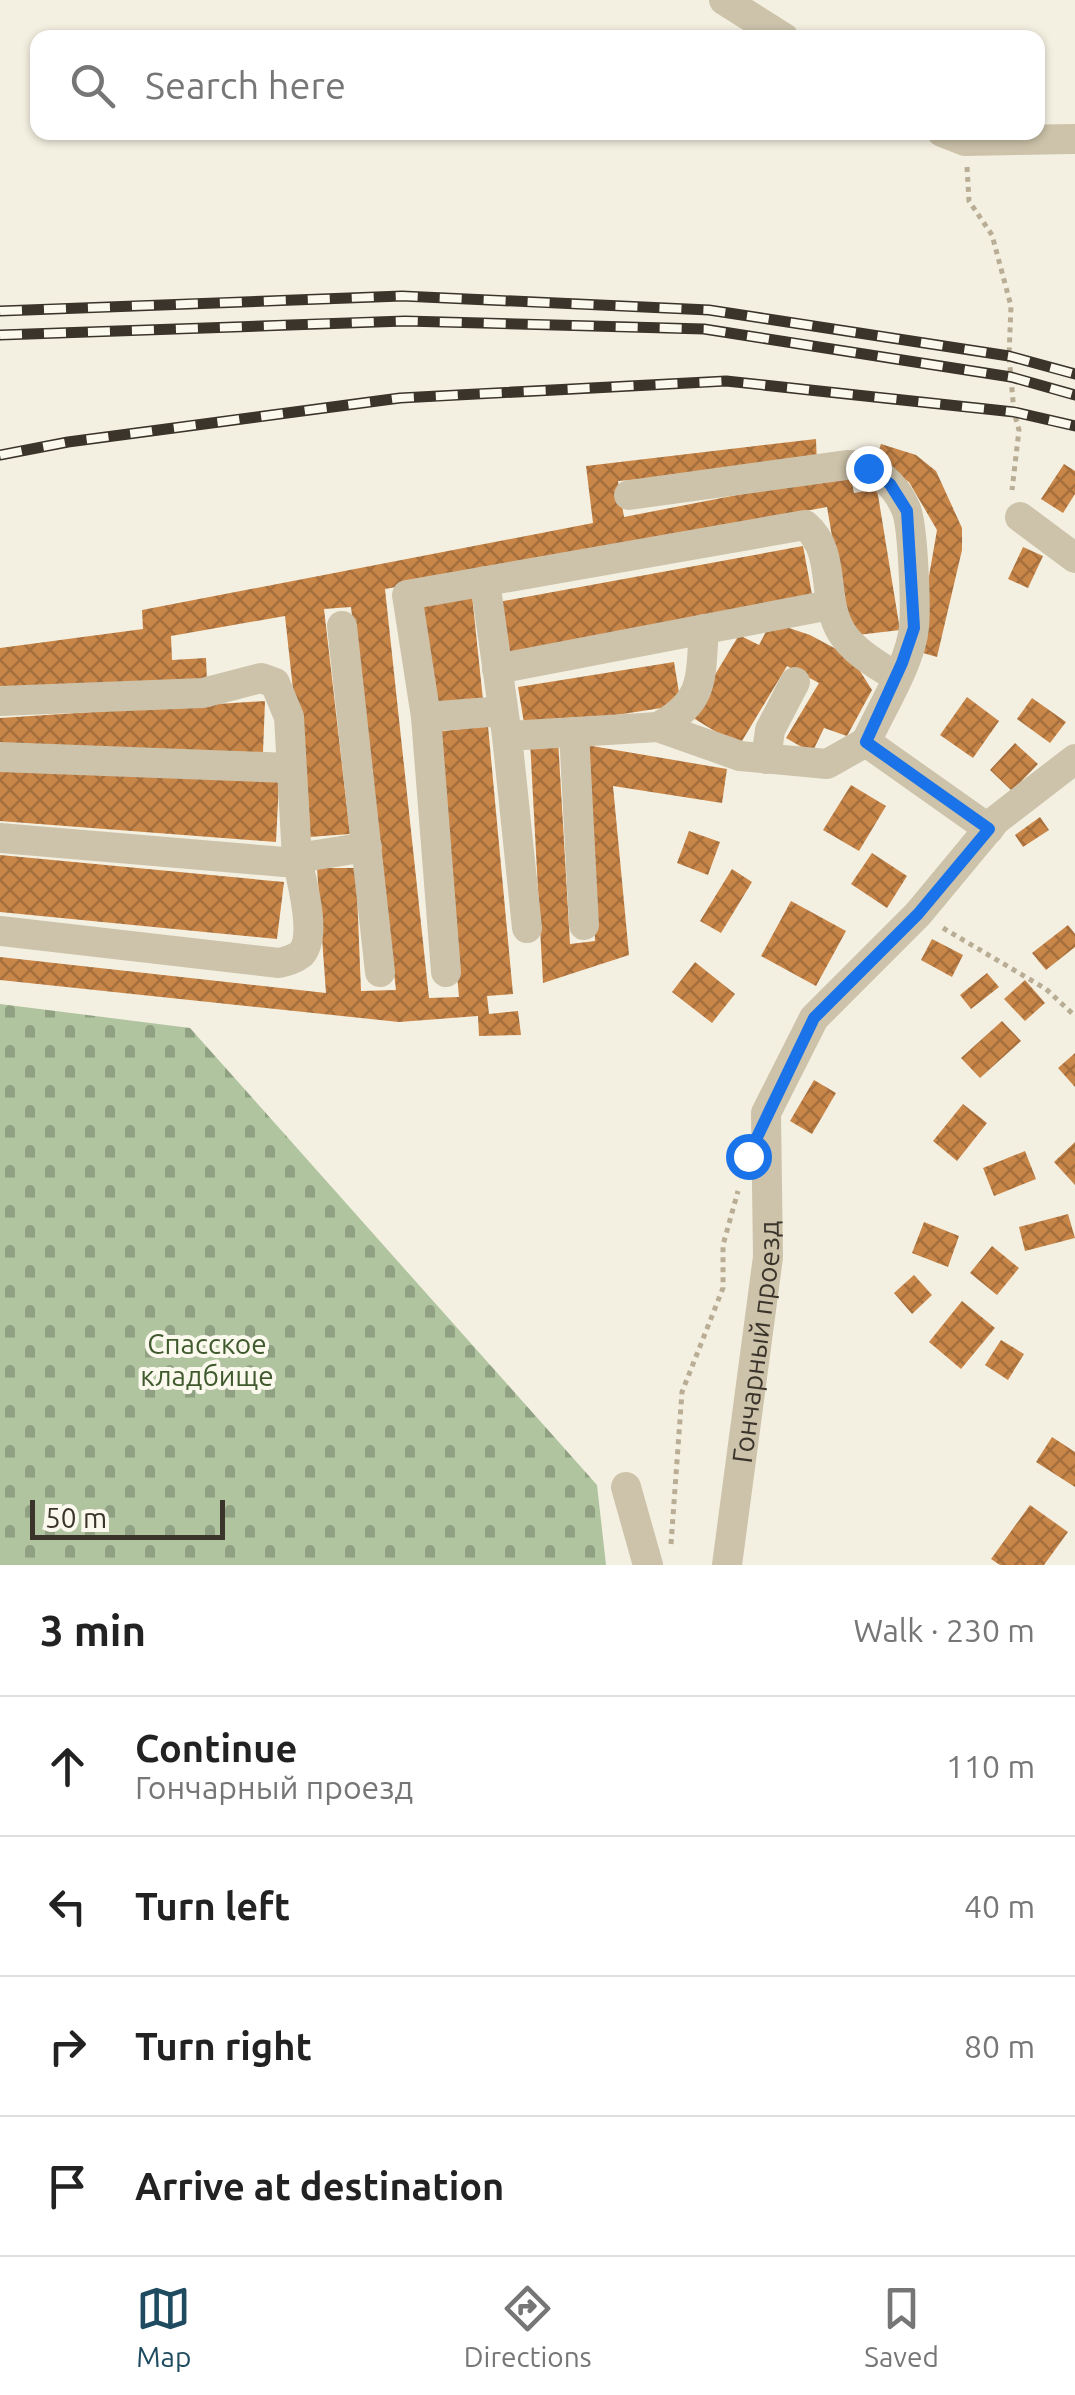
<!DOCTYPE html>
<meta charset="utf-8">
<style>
:root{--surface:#fff;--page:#f2f2f2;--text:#222;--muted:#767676;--line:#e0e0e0;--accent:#1e4b5f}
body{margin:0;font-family:Ubuntu,sans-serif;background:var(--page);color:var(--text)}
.scale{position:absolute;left:30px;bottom:25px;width:195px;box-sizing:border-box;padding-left:10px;border:5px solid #3b342b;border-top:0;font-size:28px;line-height:35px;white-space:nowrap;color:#3b342b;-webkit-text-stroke:8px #fbf8ee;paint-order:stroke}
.stop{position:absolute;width:30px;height:30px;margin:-22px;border:8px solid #1a73e8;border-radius:50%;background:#fff}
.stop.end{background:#1a73e8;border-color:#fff;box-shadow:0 2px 10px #0008}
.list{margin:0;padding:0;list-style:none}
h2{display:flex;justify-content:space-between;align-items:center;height:130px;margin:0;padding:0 40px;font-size:42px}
h2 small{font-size:32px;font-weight:400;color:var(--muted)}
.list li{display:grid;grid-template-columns:65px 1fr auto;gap:30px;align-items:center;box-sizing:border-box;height:140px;padding:0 40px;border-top:2px solid var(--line)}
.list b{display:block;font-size:38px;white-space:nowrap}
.list p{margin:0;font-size:32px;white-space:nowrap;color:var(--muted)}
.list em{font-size:32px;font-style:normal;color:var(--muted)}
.icon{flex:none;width:55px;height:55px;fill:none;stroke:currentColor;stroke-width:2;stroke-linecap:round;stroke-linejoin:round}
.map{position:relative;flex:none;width:1075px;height:1565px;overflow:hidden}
.search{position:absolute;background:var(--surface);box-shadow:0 2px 8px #0004;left:30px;right:30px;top:30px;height:110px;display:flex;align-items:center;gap:25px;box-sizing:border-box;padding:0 35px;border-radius:20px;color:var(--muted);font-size:38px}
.sheet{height:690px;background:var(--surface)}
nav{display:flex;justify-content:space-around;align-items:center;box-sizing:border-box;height:140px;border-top:2px solid var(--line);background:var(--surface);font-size:28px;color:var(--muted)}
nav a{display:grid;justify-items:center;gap:5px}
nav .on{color:var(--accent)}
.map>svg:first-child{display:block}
</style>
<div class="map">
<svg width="1075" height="1565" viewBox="0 0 1075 1565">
<defs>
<pattern id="cemetery-stones" width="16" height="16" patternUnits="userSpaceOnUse" patternTransform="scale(2.5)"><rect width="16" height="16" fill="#afc49f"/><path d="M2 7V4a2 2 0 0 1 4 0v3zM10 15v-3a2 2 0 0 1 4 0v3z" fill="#90a082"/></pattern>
<pattern id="building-cross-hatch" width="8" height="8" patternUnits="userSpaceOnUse" patternTransform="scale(2.5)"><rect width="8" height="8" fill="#c98649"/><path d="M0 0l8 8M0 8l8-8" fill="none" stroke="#a46e3d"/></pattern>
</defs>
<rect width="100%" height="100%" fill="#f4f0e1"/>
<polygon fill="url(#cemetery-stones)" points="0,1004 190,1028 597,1485 606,1565 0,1565"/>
<g fill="url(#building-cross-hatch)">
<polygon points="816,439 817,465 618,481 624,517 850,473 854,493 877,489 900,630 849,636 827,507 385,589 429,998 459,997 435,732 488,726 513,994 487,996 489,1014 518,1011 521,1035 479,1036 478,1016 399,1022 0,980 0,957 326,993 317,868 356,868 361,991 396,990 351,607 324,609 350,834 309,837 285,616 171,636 172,660 206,658 207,682 0,692 0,648 143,629 142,610 593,523 586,466"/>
<polygon points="881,444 916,455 936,471 962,528 962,550 937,657 916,651 937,530 909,482 875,462"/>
<polygon points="1064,464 1075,471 1075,494 1063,513 1041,499"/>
<polygon points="803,546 813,600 508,655 498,602"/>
<polygon points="1023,547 1043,556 1028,588 1008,579"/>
<polygon points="472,595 483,700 432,706 420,601"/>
<polygon points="771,622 810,635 838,650 860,671 872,690 847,736 824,728 812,753 786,738 819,683 787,666 739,746 690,716 739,635 759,645"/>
<polygon points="674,662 681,705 525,729 518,687"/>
<polygon points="967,697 999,721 973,758 940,735"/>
<polygon points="1032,698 1066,722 1050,743 1017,719"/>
<polygon points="265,701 263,752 0,749 0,718"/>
<polygon points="558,739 570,944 595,941 586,745 727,769 722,803 613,786 629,955 543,983 530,741"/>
<polygon points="1015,743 1038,764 1012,791 990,770"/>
<polygon points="0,765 279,782 276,842 0,821"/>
<polygon points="851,785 886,806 859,851 823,830"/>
<polygon points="1040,817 1049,830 1023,847 1015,835"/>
<polygon points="689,831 720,842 708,875 677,863"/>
<polygon points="872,853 907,876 887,908 851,884"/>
<polygon points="0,855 284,882 277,939 0,912"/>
<polygon points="732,869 752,882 721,933 700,921"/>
<polygon points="791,901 846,931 816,986 761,956"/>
<polygon points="1068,925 1075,934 1075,947 1046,970 1032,953"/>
<polygon points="932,939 963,955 952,977 921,960"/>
<polygon points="695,962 735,994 712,1023 672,992"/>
<polygon points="987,973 999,987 971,1009 960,995"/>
<polygon points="1025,980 1045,1003 1025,1021 1004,999"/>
<polygon points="1002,1021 1021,1041 980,1078 961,1058"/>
<polygon points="1075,1053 1075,1087 1058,1068"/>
<polygon points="814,1080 836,1093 812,1134 790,1121"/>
<polygon points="963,1104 987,1123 957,1161 933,1141"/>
<polygon points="1075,1142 1075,1185 1054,1162"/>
<polygon points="1025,1151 1036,1179 994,1196 983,1168"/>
<polygon points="1068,1214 1075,1238 1025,1251 1019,1227"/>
<polygon points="924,1222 959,1236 948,1267 912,1253"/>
<polygon points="992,1246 1019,1268 997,1295 970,1273"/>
<polygon points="914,1275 932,1295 912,1314 894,1293"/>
<polygon points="962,1301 995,1328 961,1369 929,1342"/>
<polygon points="1001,1340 1024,1354 1008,1380 985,1365"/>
<polygon points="1052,1437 1075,1452 1075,1487 1036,1462"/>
<polygon points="1030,1505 1068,1532 1044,1565 1000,1565 991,1559"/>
</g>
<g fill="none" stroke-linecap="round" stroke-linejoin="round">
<g stroke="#b9ad95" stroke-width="5" stroke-dasharray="5 5" stroke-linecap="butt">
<polyline points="967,167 969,201 992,235 1011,306 1009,356 1014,412 1019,430 1012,490"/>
<polyline points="943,928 1046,989 1075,1016"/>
<polyline points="671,1544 682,1392 723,1288 723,1245 738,1191"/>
</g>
<g stroke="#cdc3ab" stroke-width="30">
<polyline points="724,0 784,38"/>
<polyline points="942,132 965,141 1075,139"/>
<path d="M629,495l218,-30c27,-1 49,20 59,44 7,17 10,97 8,118 -3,35 -33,82 -48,115l123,87"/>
<polyline points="1020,517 1075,558"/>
<polyline points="485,581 507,736"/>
<polyline points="342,626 380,972"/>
<polyline points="497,669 830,605"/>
<polyline points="0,701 203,693 261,678 275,683 289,717 297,858 367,847"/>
<polyline points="426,717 503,711"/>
<path d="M658,727c48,-26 42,-49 46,-98"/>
<polyline points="574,732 584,925"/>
<polyline points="0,757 290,768"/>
<polyline points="766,759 770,730 795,682"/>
<path d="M0,838l284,24 13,-4c4,22 21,78 4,96 -6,5 -14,7 -22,9l-279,-32"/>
<polyline points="527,928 507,736 658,727 740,756 827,764 866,742"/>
<path d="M446,972l-20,-255 -19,-122 398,-70c33,28 15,73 37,108 12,19 36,32 54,44"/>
<polyline points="626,1487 648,1565"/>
<path id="s1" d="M727,1565l41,-308 -2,-144 48,-95 104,-104 78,-94 79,-61"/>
</g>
<defs>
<g id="rail">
<polyline points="0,311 402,296 709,310 1009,356 1075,374"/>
<polyline points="0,335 405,321 704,329 1011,377 1075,395"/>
<polyline points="0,455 68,442 400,398 726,381 1014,412 1075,426"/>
</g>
</defs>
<use href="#rail" stroke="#3b342b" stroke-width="11"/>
<use href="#rail" stroke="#fbf8ee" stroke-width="8" stroke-dasharray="22" stroke-linecap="butt"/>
</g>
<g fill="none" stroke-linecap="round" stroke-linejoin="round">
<polyline stroke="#1a73e8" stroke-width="12" points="748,1156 814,1018 918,914 989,829 866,742 902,663 914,628 907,511 890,484 868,468"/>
</g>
<g text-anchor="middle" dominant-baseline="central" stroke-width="8" stroke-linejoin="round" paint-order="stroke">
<g font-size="28" fill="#3b342b" stroke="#fbf8ee">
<text stroke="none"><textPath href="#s1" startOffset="225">Гончарный проезд</textPath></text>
</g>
<g font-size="28" fill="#3f5a2d" stroke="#fbf8ee">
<text x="207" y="1343">Спасское<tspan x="207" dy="32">кладбище</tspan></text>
</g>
</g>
</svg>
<div class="scale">50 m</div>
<div class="stop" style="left:748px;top:1156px"></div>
<div class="stop end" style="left:868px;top:468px"></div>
<div class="search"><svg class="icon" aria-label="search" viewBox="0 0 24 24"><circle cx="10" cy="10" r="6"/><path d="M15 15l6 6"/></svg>Search here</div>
</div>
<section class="sheet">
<h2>3 min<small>Walk · 230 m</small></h2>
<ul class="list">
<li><svg class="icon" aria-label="ahead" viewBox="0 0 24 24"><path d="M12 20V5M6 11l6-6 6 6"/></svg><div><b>Continue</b><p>Гончарный проезд</p></div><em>110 m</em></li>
<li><svg class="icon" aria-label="left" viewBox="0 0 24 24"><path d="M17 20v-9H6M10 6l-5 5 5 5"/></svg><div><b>Turn left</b></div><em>40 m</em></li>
<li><svg class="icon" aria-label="right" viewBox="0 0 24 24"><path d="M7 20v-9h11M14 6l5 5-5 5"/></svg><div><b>Turn right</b></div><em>80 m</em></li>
<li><svg class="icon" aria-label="arrive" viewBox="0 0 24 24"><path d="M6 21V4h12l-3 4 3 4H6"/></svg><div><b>Arrive at destination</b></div></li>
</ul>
</section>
<nav>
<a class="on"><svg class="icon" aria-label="map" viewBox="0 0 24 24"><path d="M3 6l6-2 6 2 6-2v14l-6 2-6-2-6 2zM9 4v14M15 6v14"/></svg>Map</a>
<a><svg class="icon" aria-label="directions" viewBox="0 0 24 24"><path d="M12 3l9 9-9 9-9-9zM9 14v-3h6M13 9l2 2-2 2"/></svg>Directions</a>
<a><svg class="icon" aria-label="saved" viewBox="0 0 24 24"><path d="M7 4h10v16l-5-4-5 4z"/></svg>Saved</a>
</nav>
